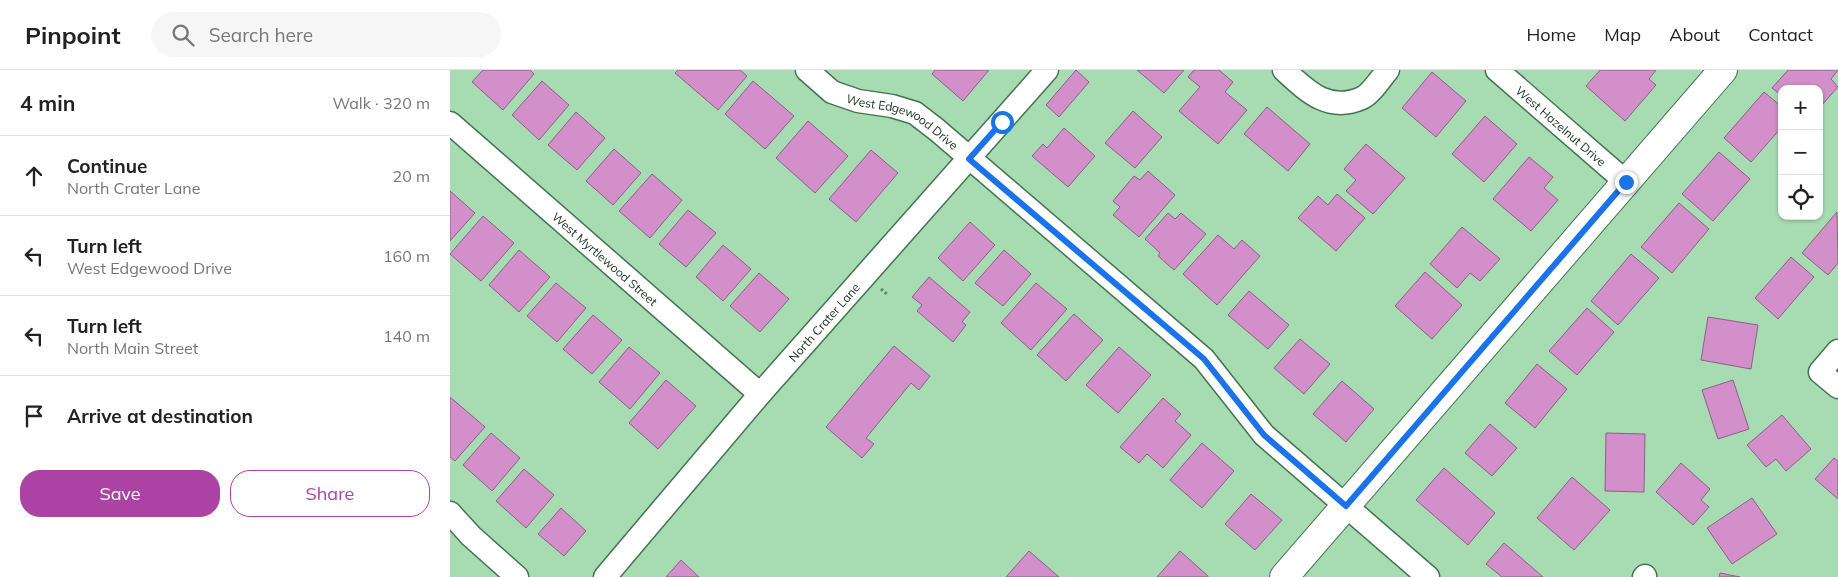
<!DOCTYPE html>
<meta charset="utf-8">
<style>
:root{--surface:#fff;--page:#f6f6f6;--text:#222;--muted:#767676;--line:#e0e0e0;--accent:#ac42a3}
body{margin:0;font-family:Mulish,sans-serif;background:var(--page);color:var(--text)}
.controls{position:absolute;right:15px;top:15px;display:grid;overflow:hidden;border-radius:10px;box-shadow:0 1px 4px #0004}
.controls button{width:45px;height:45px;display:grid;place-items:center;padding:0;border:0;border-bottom:1px solid var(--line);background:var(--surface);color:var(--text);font:25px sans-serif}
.stop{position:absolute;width:15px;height:15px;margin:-11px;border:4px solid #1a73e8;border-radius:50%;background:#fff}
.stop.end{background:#1a73e8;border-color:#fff;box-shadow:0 1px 5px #0008}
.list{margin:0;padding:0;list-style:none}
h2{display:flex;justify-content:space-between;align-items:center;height:65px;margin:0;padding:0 20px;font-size:21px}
h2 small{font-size:16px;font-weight:400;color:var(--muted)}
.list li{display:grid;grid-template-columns:32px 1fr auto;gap:15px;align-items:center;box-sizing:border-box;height:80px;padding:0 20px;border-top:1px solid var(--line)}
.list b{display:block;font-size:19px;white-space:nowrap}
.list p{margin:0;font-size:16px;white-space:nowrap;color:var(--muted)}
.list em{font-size:16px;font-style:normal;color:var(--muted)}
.actions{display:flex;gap:10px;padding:15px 20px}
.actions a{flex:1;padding:11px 0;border:1px solid var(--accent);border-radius:20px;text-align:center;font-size:18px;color:var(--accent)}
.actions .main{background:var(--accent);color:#fff}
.icon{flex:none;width:28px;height:28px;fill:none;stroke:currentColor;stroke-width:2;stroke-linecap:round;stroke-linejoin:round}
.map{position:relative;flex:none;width:1388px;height:507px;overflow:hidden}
header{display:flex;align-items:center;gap:30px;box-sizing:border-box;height:70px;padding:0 25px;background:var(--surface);border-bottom:1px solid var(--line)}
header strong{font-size:24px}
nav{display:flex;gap:28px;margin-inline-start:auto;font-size:18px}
.search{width:350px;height:45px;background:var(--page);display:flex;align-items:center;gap:12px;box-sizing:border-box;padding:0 18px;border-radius:28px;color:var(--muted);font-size:19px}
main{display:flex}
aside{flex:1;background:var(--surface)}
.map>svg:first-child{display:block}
</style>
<header>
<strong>Pinpoint</strong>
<div class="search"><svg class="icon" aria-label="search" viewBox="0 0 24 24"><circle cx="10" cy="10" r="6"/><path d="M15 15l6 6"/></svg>Search here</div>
<nav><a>Home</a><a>Map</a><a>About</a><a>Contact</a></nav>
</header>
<main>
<aside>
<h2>4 min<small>Walk · 320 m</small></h2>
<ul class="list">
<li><svg class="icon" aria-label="ahead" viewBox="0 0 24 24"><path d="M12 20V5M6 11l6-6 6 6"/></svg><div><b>Continue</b><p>North Crater Lane</p></div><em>20 m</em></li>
<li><svg class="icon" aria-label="left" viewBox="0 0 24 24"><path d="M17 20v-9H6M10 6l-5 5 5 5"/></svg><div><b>Turn left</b><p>West Edgewood Drive</p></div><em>160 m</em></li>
<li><svg class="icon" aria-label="left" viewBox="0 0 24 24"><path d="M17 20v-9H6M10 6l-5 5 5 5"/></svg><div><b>Turn left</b><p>North Main Street</p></div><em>140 m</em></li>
<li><svg class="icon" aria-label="arrive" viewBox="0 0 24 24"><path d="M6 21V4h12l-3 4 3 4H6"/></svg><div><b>Arrive at destination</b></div></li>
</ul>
<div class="actions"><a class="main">Save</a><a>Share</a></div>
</aside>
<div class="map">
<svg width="1388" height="507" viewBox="0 0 1388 507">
<rect width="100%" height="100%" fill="#a7dcb3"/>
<g fill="#d28fc9" stroke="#8b6085">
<polygon points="33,0 80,0 84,4 53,40 22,12"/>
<polygon points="228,0 290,0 297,6 268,40 225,3"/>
<polygon points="485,0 539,0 513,31 482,4"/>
<polygon points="626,0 639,12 609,47 596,35"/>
<polygon points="687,0 734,0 714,23"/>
<polygon points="744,0 769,0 783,12 775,22 797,40 768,74 729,41 750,17 738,7"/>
<polygon points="1150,0 1206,0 1199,9 1206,15 1175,51 1136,16"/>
<polygon points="1338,0 1388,0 1381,9 1388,17 1371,36 1369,19 1332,19 1332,26 1322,18"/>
<polygon points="982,2 1016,31 986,67 952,38"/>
<polygon points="92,11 119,35 89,70 62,45"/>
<polygon points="303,11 344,46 315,79 275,44"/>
<polygon points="1314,22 1332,37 1332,57 1301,92 1274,68"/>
<polygon points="817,37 860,74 838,101 794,64"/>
<polygon points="683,41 712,67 685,98 655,73"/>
<polygon points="126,42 155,68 127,100 98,75"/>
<polygon points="1035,46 1067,74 1034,112 1002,84"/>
<polygon points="358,51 398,86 365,123 326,88"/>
<polygon points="614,58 645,86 618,117 582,86 593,74 597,78"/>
<polygon points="916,74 955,108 923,144 896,121 906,110 894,99"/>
<polygon points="164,79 191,103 163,135 136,111"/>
<polygon points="421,80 448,103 406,152 379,129"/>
<polygon points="1269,82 1300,109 1263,151 1232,124"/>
<polygon points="1079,87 1103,107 1094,118 1108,130 1081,161 1043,129"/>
<polygon points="698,101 725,125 689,167 663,145 670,137 663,131 684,106 690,110"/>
<polygon points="202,104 232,130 200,168 169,141"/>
<polygon points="0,121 25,143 0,171"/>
<polygon points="887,124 915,148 886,181 848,148 868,126 878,135"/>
<polygon points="1229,133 1259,159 1222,203 1191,177"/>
<polygon points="238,140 266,163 236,197 209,174"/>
<polygon points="1387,142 1388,193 1378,205 1352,183"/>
<polygon points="718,143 725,149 731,143 756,164 724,200 708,186 710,183 695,169"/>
<polygon points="33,146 64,173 31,211 0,184"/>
<polygon points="520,152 545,175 513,211 488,188"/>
<polygon points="1012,157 1050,189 1030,211 1020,203 1007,218 980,194"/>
<polygon points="768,165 784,179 792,170 810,186 767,235 733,204"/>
<polygon points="273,175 301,199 273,231 246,207"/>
<polygon points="69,180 100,207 69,242 39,215"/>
<polygon points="554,180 581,204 553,236 525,213"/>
<polygon points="1181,184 1209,208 1168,255 1141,231"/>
<polygon points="1341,187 1364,207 1328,249 1305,228"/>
<polygon points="975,202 1012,235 982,269 945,236"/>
<polygon points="309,203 339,229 310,262 280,236"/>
<polygon points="479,207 520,242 512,252 516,255 503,272 467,241 472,235 462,227"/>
<polygon points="106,213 136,238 107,272 77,246"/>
<polygon points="586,213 617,239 581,280 551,253"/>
<polygon points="799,221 839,255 818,279 778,245"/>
<polygon points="1137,238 1164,262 1127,305 1099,281"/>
<polygon points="624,244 653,270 616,311 587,285"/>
<polygon points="143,245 172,270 142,304 113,279"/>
<polygon points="1258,247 1308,255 1301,299 1251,290"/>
<polygon points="850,269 880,294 854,324 824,298"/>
<polygon points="444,276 480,306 469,320 461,313 416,368 424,374 412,388 376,357"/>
<polygon points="179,277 210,303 180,339 149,312"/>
<polygon points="669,277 701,305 668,343 636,315"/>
<polygon points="1087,294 1117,319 1085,358 1055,333"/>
<polygon points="216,310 246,336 208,379 179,353"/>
<polygon points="1283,310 1299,359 1268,369 1252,320"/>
<polygon points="892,311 924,339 896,372 863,344"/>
<polygon points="0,327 35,357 5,391 0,387"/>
<polygon points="713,328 731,344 725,351 741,365 713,398 697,384 689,393 670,377"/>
<polygon points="1332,345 1361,379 1336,401 1326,389 1316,397 1297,375"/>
<polygon points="1040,354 1067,378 1042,406 1015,383"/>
<polygon points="41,363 70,388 42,421 13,395"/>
<polygon points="1156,363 1195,364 1194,422 1155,421"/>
<polygon points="752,373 784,401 752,438 720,410"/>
<polygon points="1384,388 1388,391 1388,429 1365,409"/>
<polygon points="1231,393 1260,419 1251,430 1259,437 1243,455 1206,422"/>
<polygon points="994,398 1045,443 1018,475 966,430"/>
<polygon points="74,399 104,425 76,458 46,431"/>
<polygon points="1122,407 1160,440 1124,480 1087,448"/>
<polygon points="801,424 832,450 805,480 775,454"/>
<polygon points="1302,428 1327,464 1282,494 1257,458"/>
<polygon points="111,438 136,461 114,486 88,464"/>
<polygon points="1054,473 1093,507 1052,507 1036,494"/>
<polygon points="579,481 609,507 556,507"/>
<polygon points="730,481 758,506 758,507 707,507"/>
<polygon points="231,490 249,507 216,507"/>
<polygon points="1270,503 1290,507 1269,507"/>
</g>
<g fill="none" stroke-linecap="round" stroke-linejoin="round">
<defs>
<g id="street">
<path id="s1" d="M357,0l25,22 26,9 34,5 23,7 22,17 267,229 60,76 164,142"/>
<path d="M834,0c23,21 44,43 78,28 9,-4 19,-20 26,-28"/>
<path id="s2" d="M1047,0l129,112"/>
<path id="s3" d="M0,53l310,271"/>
<polyline points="1388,281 1370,302 1388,317"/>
<polyline points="0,443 21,466 67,507"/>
<path id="s4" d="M155,507l155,-183 287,-324"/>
<polyline points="1194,507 1195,506"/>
</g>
<polyline id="secondary" points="834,507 1273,0"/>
</defs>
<use href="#street" stroke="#437450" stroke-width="25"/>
<use href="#secondary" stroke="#437450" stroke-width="30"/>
<polyline stroke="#618569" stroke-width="3" stroke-dasharray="2.5 2.5" stroke-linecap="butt" points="431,219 438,225"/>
<use href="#street" stroke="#fff" stroke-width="22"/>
<use href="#secondary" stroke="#fff" stroke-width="28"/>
</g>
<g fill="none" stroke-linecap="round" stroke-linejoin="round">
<polyline stroke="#1a73e8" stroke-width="6" points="552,52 519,89 754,289 814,365 896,436 1176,112"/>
</g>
<g text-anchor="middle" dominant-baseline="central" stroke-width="4.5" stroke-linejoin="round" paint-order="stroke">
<g font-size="12" fill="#203525" stroke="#a7dcb3">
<text stroke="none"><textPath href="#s1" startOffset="111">West Edgewood Drive</textPath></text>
<text stroke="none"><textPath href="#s2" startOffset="85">West Hazelnut Drive</textPath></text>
<text stroke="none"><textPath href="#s3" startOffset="206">West Myrtlewood Street</textPath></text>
<text stroke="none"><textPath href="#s4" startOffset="336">North Crater Lane</textPath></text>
</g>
</g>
</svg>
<div class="controls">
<button>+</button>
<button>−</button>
<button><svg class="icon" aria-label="locate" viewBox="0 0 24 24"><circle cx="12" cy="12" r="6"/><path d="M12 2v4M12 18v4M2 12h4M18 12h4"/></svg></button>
</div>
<div class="stop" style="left:552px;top:52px"></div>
<div class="stop end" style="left:1176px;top:112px"></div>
</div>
</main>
